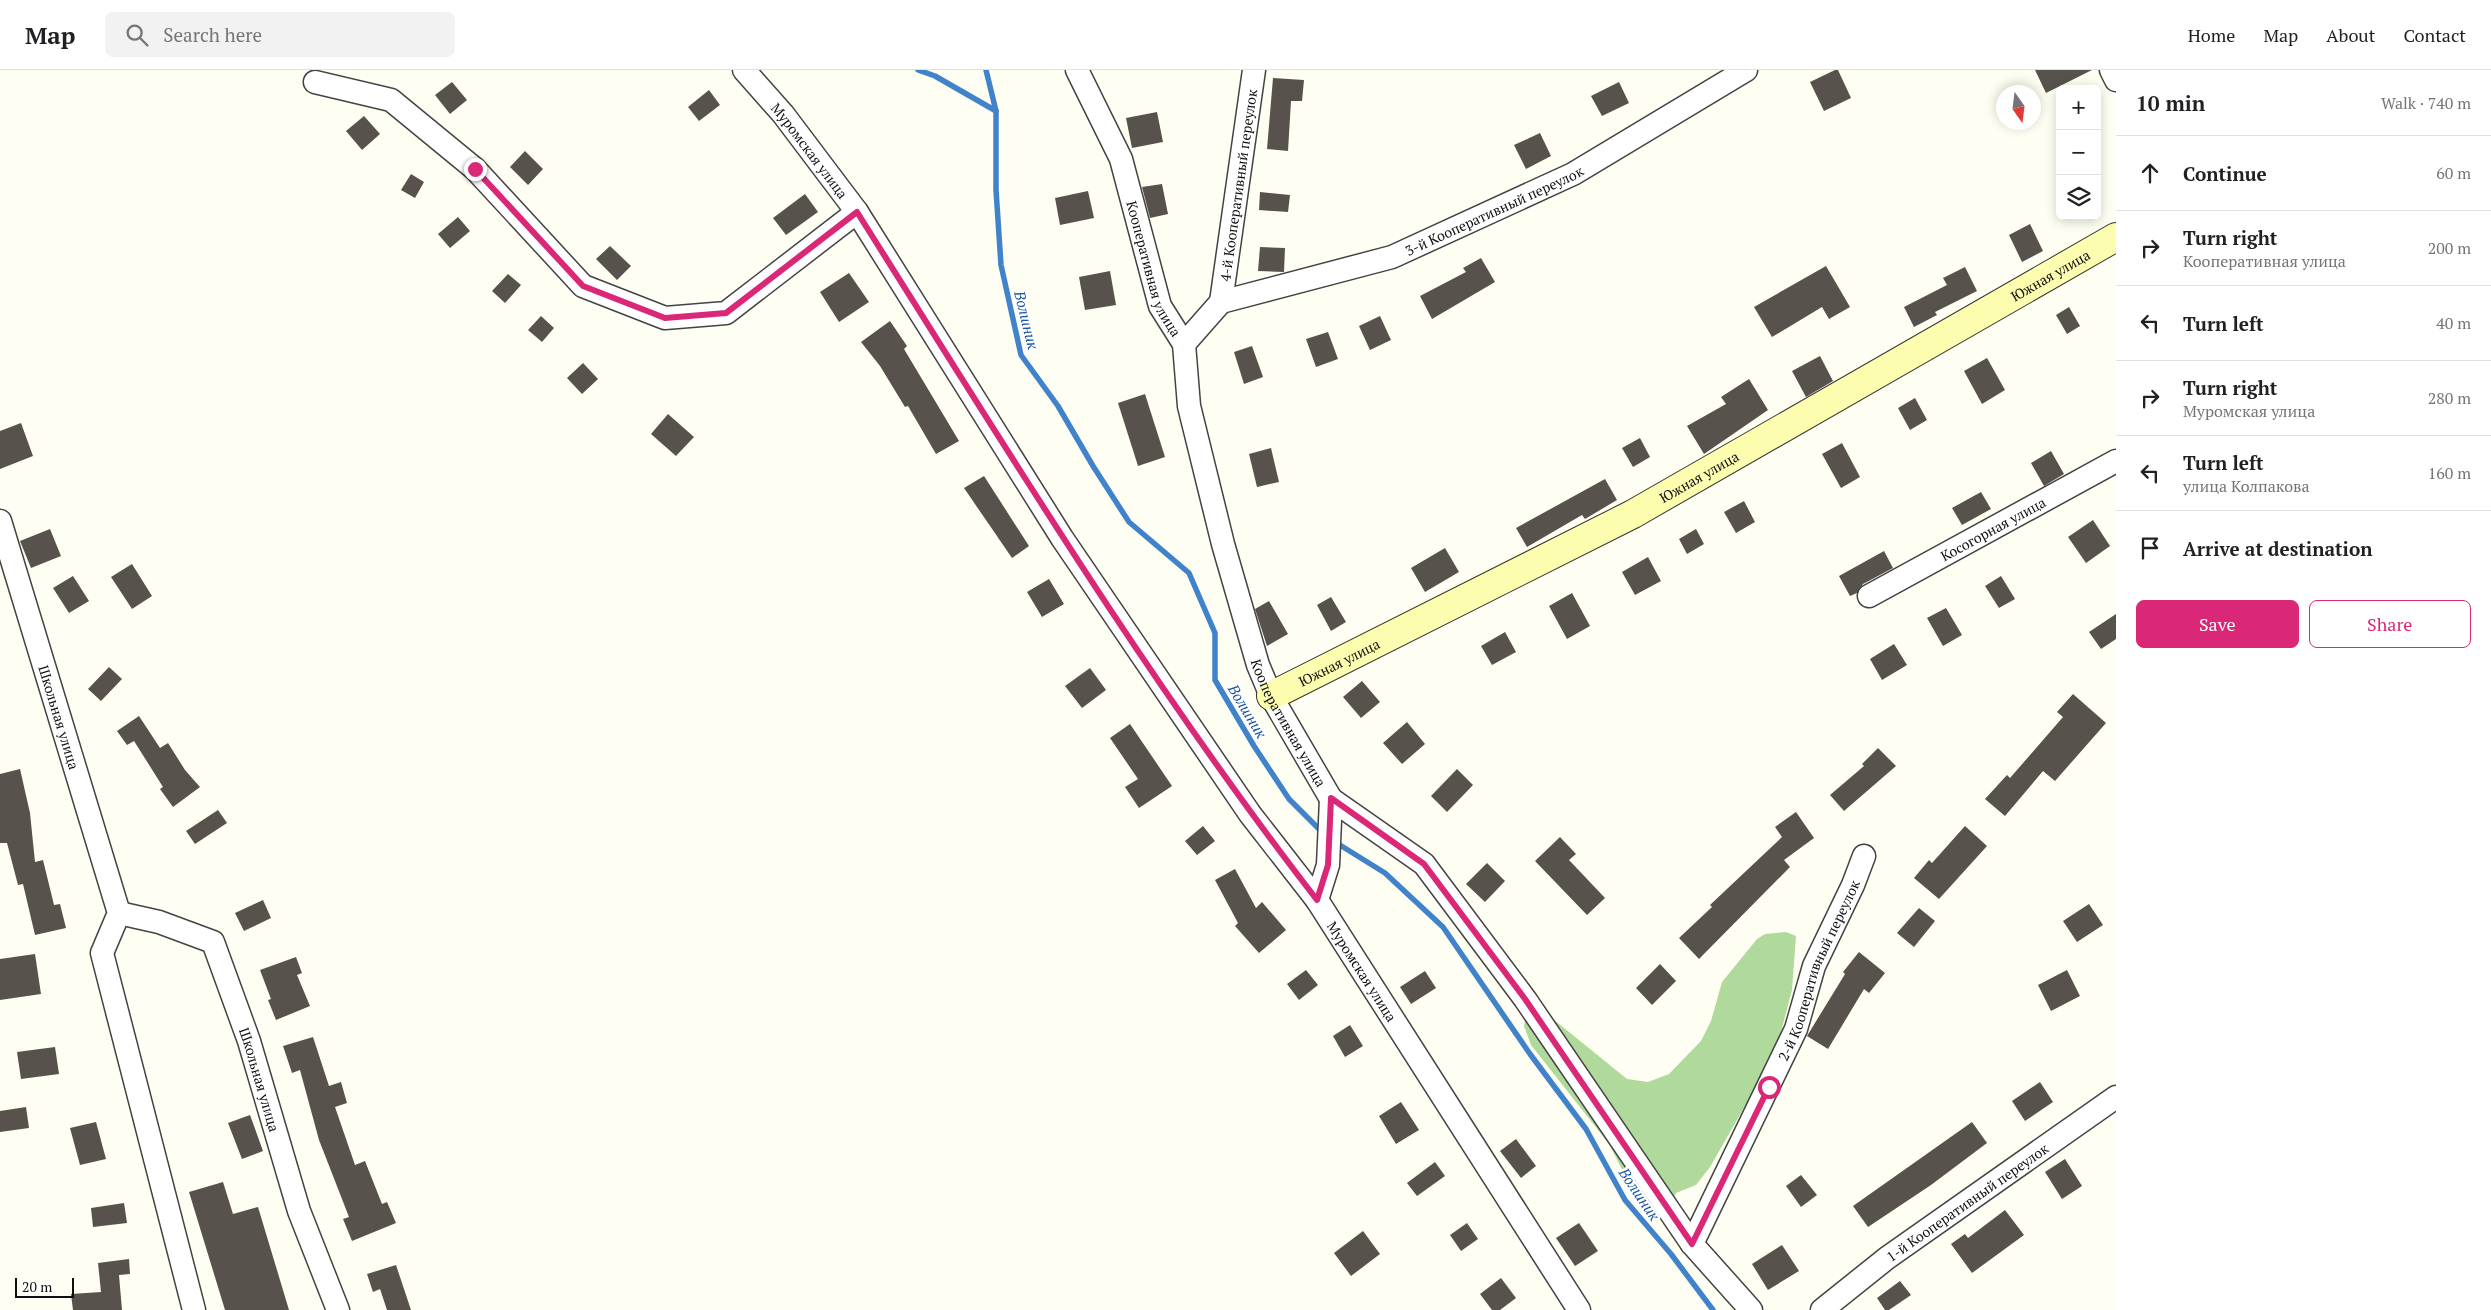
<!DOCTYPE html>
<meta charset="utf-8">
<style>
:root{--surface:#fff;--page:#f2f2f2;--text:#202124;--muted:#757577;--line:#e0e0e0;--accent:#db2777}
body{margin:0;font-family:"PT Serif",serif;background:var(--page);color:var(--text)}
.controls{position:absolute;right:15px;top:15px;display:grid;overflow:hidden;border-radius:8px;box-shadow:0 2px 12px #0003}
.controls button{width:45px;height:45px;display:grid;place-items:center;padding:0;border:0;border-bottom:1px solid var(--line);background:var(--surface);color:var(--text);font:25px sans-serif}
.compass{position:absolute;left:1996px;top:15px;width:45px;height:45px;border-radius:50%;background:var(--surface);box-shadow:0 2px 12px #0003;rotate:166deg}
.scale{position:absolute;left:15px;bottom:12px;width:59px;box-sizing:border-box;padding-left:5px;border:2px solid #101010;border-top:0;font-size:14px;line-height:18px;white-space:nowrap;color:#101010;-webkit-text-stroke:4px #fff;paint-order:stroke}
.stop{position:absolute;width:15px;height:15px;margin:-11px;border:4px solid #db2777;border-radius:50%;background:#fff}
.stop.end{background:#db2777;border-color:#fff;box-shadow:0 1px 5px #0008}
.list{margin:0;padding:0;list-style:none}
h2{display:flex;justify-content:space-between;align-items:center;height:65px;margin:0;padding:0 20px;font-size:21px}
h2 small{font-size:16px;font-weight:400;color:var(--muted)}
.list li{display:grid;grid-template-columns:32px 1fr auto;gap:15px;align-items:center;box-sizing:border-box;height:75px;padding:0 20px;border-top:1px solid var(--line)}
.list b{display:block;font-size:19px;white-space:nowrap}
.list p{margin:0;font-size:16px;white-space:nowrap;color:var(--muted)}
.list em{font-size:16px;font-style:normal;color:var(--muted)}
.actions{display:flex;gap:10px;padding:15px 20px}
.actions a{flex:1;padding:11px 0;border:1px solid var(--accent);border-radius:8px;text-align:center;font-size:18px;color:var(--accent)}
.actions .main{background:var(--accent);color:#fff}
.icon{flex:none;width:28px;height:28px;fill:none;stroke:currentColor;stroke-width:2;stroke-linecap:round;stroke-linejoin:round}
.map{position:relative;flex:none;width:2116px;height:1240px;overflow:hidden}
header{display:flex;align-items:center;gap:30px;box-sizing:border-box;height:70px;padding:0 25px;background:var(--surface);border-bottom:1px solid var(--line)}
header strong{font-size:24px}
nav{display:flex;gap:28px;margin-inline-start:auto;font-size:18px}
.search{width:350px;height:45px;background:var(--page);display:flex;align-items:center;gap:12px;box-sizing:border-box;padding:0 18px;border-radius:8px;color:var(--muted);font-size:19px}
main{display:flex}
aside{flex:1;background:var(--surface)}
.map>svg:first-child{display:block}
</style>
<header>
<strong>Map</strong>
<div class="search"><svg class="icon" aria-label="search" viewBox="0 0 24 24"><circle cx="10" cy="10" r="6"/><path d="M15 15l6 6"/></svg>Search here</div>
<nav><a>Home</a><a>Map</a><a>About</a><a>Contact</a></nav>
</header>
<main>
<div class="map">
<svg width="2116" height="1240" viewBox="0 0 2116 1240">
<rect width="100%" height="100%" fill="#fffef2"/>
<polygon fill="#b0d99c" points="1786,862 1796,866 1792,920 1781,962 1749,1029 1710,1097 1696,1115 1676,1123 1668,1142 1648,1136 1633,1121 1609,1074 1531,975 1524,956 1526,945 1548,945 1627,1009 1648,1012 1669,1004 1701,971 1711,951 1722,912 1757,869 1765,864"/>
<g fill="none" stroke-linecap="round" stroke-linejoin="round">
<g stroke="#4183ca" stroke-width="5.5">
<polyline points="918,0 935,6 996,41 996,120 1001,195 1021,285 1058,336 1093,396 1129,452 1189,503 1215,563 1215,610 1254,676 1289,729 1324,764"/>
<polyline points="986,0 996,41"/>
<polyline points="1335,772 1385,803 1443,857 1530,984 1586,1059 1625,1130 1671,1184 1713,1240"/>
</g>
</g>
<g fill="#58524c">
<polygon points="1835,0 1838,0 1851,28 1824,41 1810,12"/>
<polygon points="2035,0 2092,0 2046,23"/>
<polygon points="1273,8 1304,10 1302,31 1291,31 1288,81 1267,79"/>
<polygon points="452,12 467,30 450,44 435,25"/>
<polygon points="1619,12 1629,33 1602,46 1591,26"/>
<polygon points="709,20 720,35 699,51 688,37"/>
<polygon points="1157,42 1163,72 1132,78 1126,48"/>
<polygon points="364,46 380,64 362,80 346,61"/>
<polygon points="1540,63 1551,86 1526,99 1514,75"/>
<polygon points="525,81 543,99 528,115 510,97"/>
<polygon points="411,104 424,112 415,128 401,120"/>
<polygon points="1162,114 1168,144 1150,148 1142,117"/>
<polygon points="1088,121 1094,148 1060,155 1055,128"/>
<polygon points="1260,122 1290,125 1288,142 1259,140"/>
<polygon points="805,124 818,142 786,165 773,148"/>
<polygon points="458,147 470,161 450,178 438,164"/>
<polygon points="2030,154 2043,181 2022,192 2009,165"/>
<polygon points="610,176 631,196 617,210 596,189"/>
<polygon points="1260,177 1285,178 1284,202 1258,201"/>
<polygon points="1481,188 1495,212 1432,249 1420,226 1466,202 1463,198"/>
<polygon points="1826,196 1850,237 1829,249 1822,237 1772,267 1754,237"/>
<polygon points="1965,197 1977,221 1935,242 1937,245 1914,257 1904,237 1947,215 1943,208"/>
<polygon points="1110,201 1116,235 1085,240 1079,207"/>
<polygon points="849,203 869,232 839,252 820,222"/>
<polygon points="508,204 521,215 505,233 492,221"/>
<polygon points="2069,237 2080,256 2067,264 2056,245"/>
<polygon points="541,246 554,258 542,272 528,260"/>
<polygon points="1380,246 1391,270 1370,280 1359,256"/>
<polygon points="890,251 907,276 904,279 959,371 936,384 908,336 905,337 880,296 861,272"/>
<polygon points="1328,262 1338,289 1316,297 1306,269"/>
<polygon points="1252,276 1263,307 1244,314 1234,282"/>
<polygon points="1820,286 1833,311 1806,327 1792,301"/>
<polygon points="1987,288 2005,320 1982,334 1964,301"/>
<polygon points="583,293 598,309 582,324 567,308"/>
<polygon points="1749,309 1768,340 1704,384 1687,356 1726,334 1721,327"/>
<polygon points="1145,324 1165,387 1138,396 1118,333"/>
<polygon points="1915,328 1927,350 1910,360 1898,338"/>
<polygon points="668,344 694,367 676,386 651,364"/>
<polygon points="21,353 33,386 0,399 0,361"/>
<polygon points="1640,368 1650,387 1633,397 1622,378"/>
<polygon points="1842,373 1860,407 1841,418 1822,384"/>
<polygon points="1271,378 1279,412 1257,417 1249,384"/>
<polygon points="2051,381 2064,404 2044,416 2031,393"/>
<polygon points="984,406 1029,476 1012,488 964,418"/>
<polygon points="1605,409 1617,430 1585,449 1582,445 1527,477 1516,458"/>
<polygon points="1981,422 1991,439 1962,455 1952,438"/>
<polygon points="1744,431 1755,452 1736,463 1724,442"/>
<polygon points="2093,450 2110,476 2086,493 2068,467"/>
<polygon points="50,459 61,486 31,498 20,471"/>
<polygon points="1696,459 1704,474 1687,484 1679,469"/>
<polygon points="1445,478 1459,502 1425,522 1411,498"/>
<polygon points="1884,481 1893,498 1863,514 1857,523 1850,526 1839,506"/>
<polygon points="1648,487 1661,511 1635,525 1622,502"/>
<polygon points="132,494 152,526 132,539 111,507"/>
<polygon points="73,506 89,531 69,543 53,518"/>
<polygon points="2001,506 2015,529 1999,538 1985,516"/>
<polygon points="1049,509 1064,534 1042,547 1027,522"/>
<polygon points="1572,523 1590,556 1567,569 1549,536"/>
<polygon points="1331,527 1346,552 1331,561 1317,535"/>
<polygon points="1269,531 1288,564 1267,576 1255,539"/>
<polygon points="1946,538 1962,565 1943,576 1927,548"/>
<polygon points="2116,544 2116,569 2101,579 2089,562"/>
<polygon points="1505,562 1516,582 1492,595 1481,576"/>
<polygon points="1894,574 1907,595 1882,610 1870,589"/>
<polygon points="109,597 122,609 101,631 88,619"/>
<polygon points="1090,598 1106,620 1082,638 1065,616"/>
<polygon points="1362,611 1380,632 1361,648 1343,627"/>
<polygon points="2073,624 2106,653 2055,711 2043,701 2005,746 1985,729 2007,705 2010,708 2063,647 2057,642"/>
<polygon points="139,646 160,678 168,673 185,700 200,717 173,737 160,719 163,717 134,671 127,675 117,661"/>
<polygon points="1407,652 1425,674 1402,694 1383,673"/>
<polygon points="1130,654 1172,716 1139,738 1125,717 1138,709 1110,668"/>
<polygon points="1878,678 1896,696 1844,741 1830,725 1864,696 1862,694"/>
<polygon points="20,699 30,743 35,792 43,790 54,835 60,834 66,858 35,865 23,814 18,815 7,773 0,773 0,704"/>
<polygon points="1457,699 1473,715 1447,742 1431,726"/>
<polygon points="218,740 227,753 195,774 186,761"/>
<polygon points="1796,742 1814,768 1784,790 1790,797 1699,889 1679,868 1712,837 1710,835 1782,767 1775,757"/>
<polygon points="1203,756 1215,771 1197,785 1185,771"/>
<polygon points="1965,756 1987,776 1939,829 1914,808 1929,790 1932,793"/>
<polygon points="1560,767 1576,784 1569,790 1605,828 1587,845 1535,791"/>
<polygon points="1487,793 1505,811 1485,832 1466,814"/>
<polygon points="1235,799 1256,838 1262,832 1286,860 1259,883 1235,856 1238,853 1215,810"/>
<polygon points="263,830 271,848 244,861 235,843"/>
<polygon points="2089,834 2103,855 2077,872 2063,851"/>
<polygon points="1919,838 1935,851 1914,877 1897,863"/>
<polygon points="1859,882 1885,903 1869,923 1864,919 1828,979 1807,966 1845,904 1843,902"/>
<polygon points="35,884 41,924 0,930 0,889"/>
<polygon points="296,887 302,903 297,905 310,936 276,950 268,930 271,929 260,900"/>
<polygon points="1660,894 1676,911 1652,935 1636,918"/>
<polygon points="1306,900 1318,915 1299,930 1287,914"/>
<polygon points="2067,900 2080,926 2051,941 2038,915"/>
<polygon points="1425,901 1436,918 1411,934 1400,917"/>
<polygon points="1350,955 1363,976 1345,987 1333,966"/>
<polygon points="313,967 329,1016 341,1012 347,1033 335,1037 355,1095 365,1091 382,1134 387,1132 396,1153 352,1171 343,1149 349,1147 319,1070 300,1000 292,1003 283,976"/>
<polygon points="55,977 59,1004 21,1009 17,982"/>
<polygon points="2040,1012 2053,1032 2025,1051 2012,1031"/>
<polygon points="1401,1032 1419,1060 1396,1074 1379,1046"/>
<polygon points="26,1037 29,1058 0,1062 0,1041"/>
<polygon points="250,1045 263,1081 242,1089 228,1053"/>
<polygon points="96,1052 106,1089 80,1095 70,1058"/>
<polygon points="1972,1052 1987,1073 1931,1115 1868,1157 1853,1136"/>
<polygon points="1516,1069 1536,1096 1521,1108 1500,1081"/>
<polygon points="2065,1089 2082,1116 2062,1129 2045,1102"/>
<polygon points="1435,1092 1445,1106 1417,1126 1407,1113"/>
<polygon points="1801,1105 1817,1125 1801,1137 1786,1116"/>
<polygon points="223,1112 233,1144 258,1137 289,1240 225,1240 189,1122"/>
<polygon points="124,1133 127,1153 93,1157 91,1138"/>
<polygon points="2005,1140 2024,1165 1972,1203 1951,1174 1965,1164 1968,1168"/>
<polygon points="1467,1153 1478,1169 1461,1181 1450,1165"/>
<polygon points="1579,1153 1598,1181 1575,1196 1556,1168"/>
<polygon points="1363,1161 1380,1184 1351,1206 1334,1183"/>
<polygon points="1782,1175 1799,1201 1768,1220 1752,1194"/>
<polygon points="129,1189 130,1204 119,1205 122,1240 73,1240 71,1224 101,1222 98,1193"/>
<polygon points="396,1195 411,1240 387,1240 380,1219 373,1222 367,1204"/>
<polygon points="1501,1208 1516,1228 1500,1240 1492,1240 1480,1224"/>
<polygon points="1900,1211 1911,1225 1889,1240 1885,1240 1877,1228"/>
</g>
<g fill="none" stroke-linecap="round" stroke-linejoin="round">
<defs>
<g id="street">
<path id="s1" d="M744,0l39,44 74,98 205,326 188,276 67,86 262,410"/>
<path id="s2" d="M1077,0l44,89 39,147 24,38 5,62 34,138 35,121 13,31 60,103 93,65 101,135 167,245 59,66"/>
<polyline points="2111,0 2116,10"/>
<polyline points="315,12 391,30 475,99 583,216 665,248 726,243 857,142"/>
<path id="s3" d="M1221,232l171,-45 181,-83 173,-104"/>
<path id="s4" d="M1221,232l33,-232"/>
<polyline points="1184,274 1221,232"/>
<path id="s5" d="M0,451l119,392 -17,40 92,357"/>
<path id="s6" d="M1869,526l247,-135"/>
<polyline points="1317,830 1328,795 1331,729"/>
<path id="s7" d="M119,843l40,9 54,20 36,99 50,170 39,99"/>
<path id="s8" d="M1692,1174l104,-215 18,-63 39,-81 11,-29"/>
<path id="s9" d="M1822,1240l65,-52 229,-161"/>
</g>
<g id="secondary">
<path id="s10" d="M1271,626l362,-182 483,-277"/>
</g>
</defs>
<use href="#street" stroke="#434343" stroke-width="25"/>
<use href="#secondary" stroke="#323232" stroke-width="30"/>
<use href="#street" stroke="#fff" stroke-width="22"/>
<use href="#secondary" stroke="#fcfdaf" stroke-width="28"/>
</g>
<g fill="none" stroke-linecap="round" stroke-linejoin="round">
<path stroke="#db2777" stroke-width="6" d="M475,99l108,117 82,32 61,-5 131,-101c147,233 291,470 460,688l11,-35 3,-67 93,66 101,135 167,245 77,-157"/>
</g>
<g text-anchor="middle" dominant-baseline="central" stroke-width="5" stroke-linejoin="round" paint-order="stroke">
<g font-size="14" fill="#101010" stroke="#fff">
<text stroke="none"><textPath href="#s1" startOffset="104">Муромская улица</textPath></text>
<text stroke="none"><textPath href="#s4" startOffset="118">4-й Кооперативный переулок</textPath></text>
<text stroke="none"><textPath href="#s3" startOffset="289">3-й Кооперативный переулок</textPath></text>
<text stroke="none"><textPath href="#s2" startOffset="214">Кооперативная улица</textPath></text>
<text stroke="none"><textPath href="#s10" startOffset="886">Южная улица</textPath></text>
<text stroke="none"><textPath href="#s10" startOffset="481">Южная улица</textPath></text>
<text stroke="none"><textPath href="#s6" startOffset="141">Косогорная улица</textPath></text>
<text stroke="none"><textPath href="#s10" startOffset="76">Южная улица</textPath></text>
<text stroke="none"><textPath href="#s5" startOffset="205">Школьная улица</textPath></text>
<text stroke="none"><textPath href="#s2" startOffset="692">Кооперативная улица</textPath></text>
<text stroke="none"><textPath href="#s8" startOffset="302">2-й Кооперативный переулок</textPath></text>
<text stroke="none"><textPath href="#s1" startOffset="1094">Муромская улица</textPath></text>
<text stroke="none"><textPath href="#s7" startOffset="244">Школьная улица</textPath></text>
<text stroke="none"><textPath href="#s9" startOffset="181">1-й Кооперативный переулок</textPath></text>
</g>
<g font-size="15" font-style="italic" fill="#1b559f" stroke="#fff">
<text transform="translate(1027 250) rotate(76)">Волшник</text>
<text transform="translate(1248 641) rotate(59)">Волшник</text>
<text transform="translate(1640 1124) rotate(56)">Волшник</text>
</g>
</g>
</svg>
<div class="controls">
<button>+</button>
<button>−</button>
<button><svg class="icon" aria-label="layers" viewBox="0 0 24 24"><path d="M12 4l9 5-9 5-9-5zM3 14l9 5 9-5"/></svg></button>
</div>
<svg class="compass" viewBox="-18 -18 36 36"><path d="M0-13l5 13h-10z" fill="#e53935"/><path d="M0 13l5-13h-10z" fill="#757577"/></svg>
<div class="scale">20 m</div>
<div class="stop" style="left:1769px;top:1017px"></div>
<div class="stop end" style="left:475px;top:99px"></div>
</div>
<aside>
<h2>10 min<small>Walk · 740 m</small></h2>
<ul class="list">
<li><svg class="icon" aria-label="ahead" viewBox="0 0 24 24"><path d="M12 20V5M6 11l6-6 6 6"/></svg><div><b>Continue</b></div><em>60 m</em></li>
<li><svg class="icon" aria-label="right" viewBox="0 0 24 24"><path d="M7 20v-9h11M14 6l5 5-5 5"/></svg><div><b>Turn right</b><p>Кооперативная улица</p></div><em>200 m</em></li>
<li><svg class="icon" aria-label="left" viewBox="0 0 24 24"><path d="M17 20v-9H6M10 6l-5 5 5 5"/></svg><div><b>Turn left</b></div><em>40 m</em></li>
<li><svg class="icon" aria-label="right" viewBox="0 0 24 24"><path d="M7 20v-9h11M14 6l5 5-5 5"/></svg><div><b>Turn right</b><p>Муромская улица</p></div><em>280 m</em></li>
<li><svg class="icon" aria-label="left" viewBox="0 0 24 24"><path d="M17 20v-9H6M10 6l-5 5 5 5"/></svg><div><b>Turn left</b><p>улица Колпакова</p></div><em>160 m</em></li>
<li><svg class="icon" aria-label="arrive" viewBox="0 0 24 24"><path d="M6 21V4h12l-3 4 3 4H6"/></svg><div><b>Arrive at destination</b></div></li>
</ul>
<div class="actions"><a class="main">Save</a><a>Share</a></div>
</aside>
</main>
